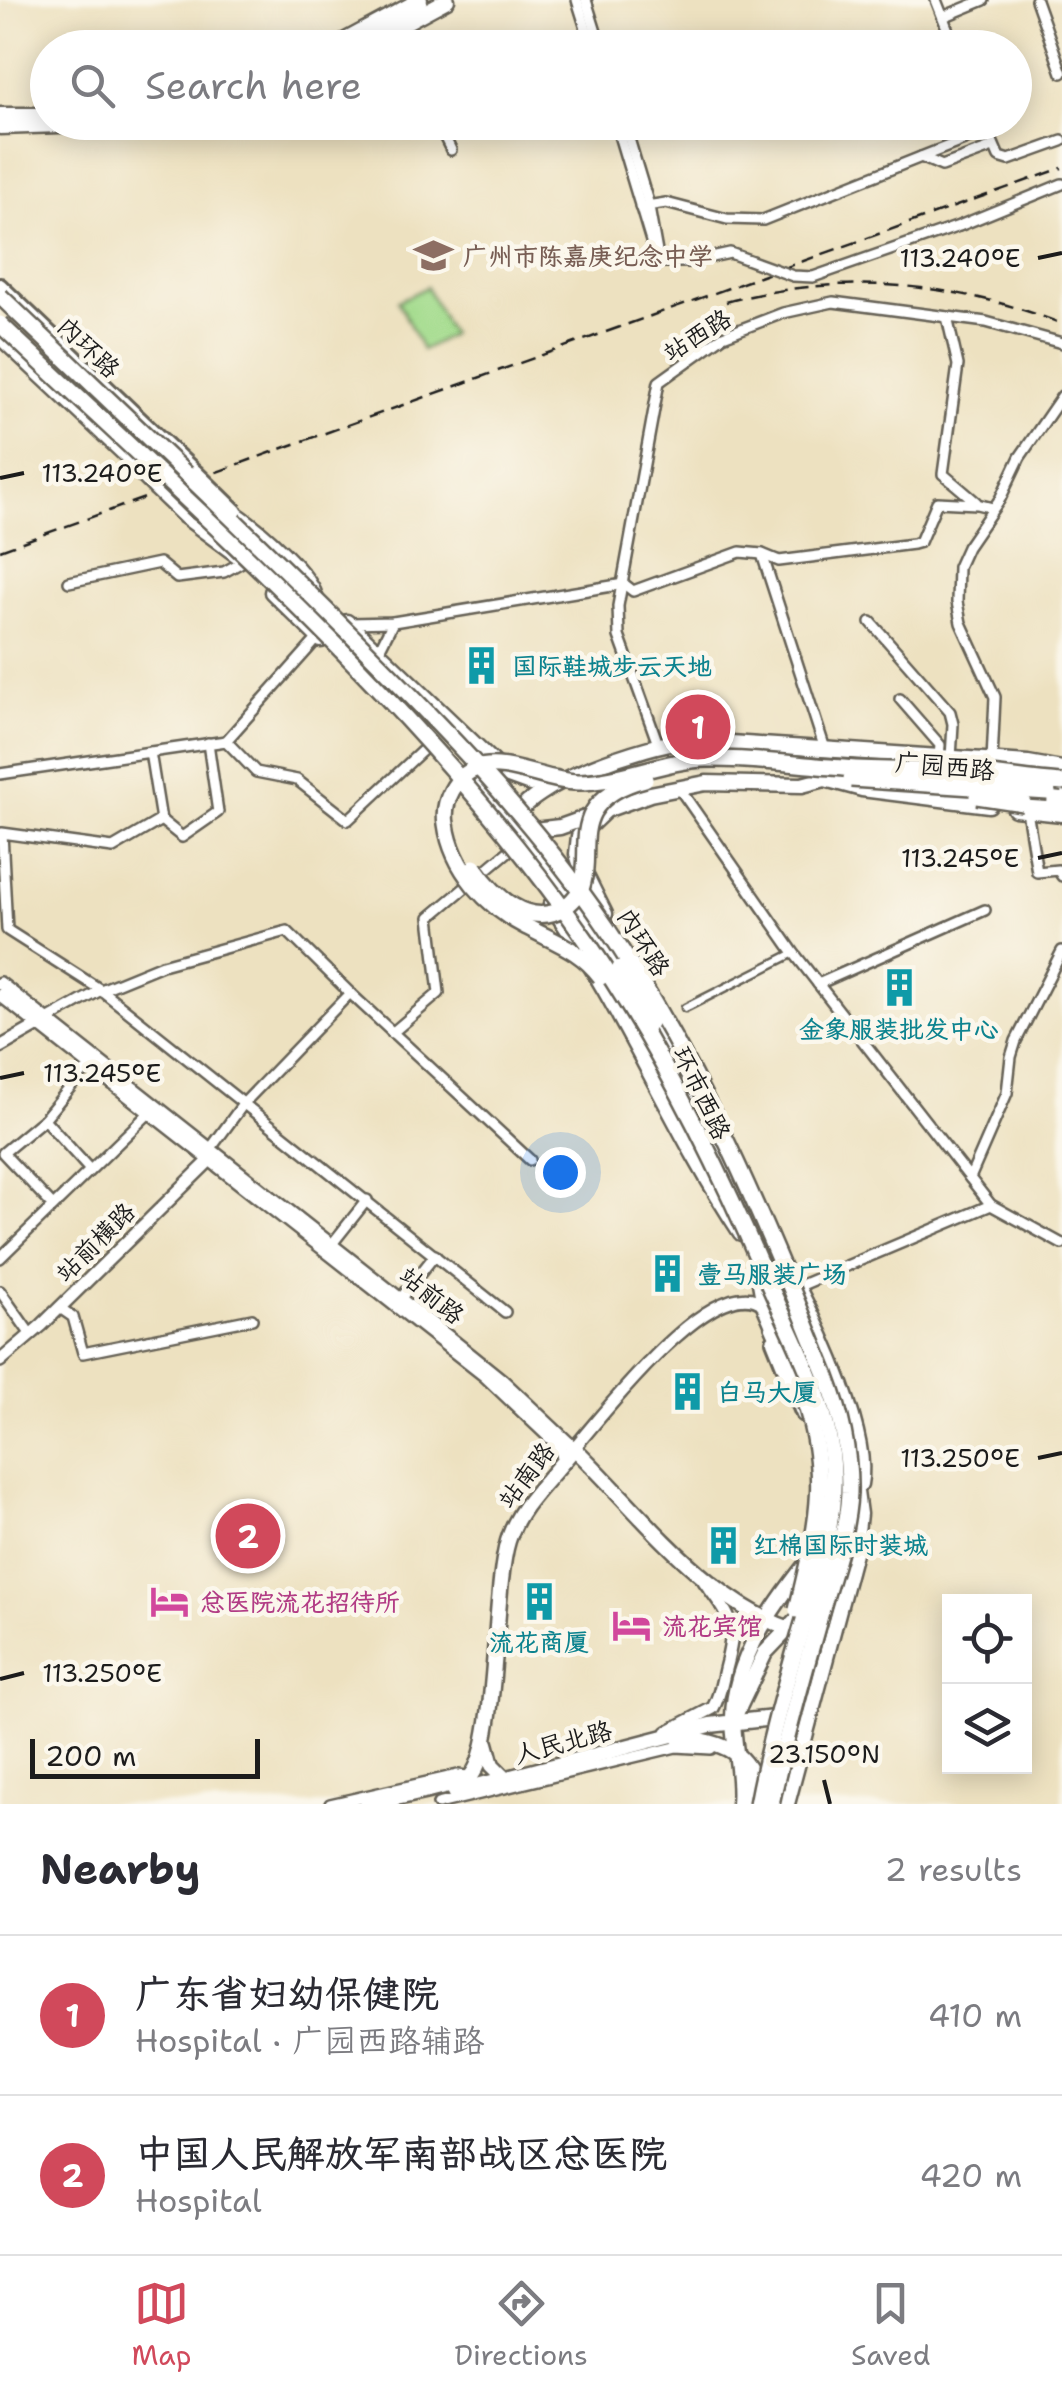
<!DOCTYPE html>
<meta charset="utf-8">
<style>
:root{--surface:#fff;--page:#f7f7f7;--text:#2b2b33;--muted:#7c7c81;--line:#e1e1e2;--accent:#d1495b}
body{margin:0;font-family:"Shantell Sans","LXGW WenKai TC",sans-serif;background:var(--page);color:var(--text)}
.controls{position:absolute;right:30px;bottom:30px;display:grid;overflow:hidden;border-radius:0px;box-shadow:0 5px 25px #0003}
.controls button{width:90px;height:90px;display:grid;place-items:center;padding:0;border:0;border-bottom:2px solid var(--line);background:var(--surface);color:var(--text);font:50px sans-serif}
.scale{position:absolute;left:30px;bottom:25px;width:230px;box-sizing:border-box;padding-left:10px;border:5px solid #1c1c1c;border-top:0;font-size:28px;line-height:35px;white-space:nowrap;color:#1c1c1c;-webkit-text-stroke:8px #fbf7ec;paint-order:stroke}
.you{position:absolute;left:560px;top:1172px;width:35px;height:35px;margin:-25px;border:8px solid #fff;border-radius:50%;background:#1a73e8;box-shadow:0 0 0 15px #1a73e833}
.badge{display:grid;place-items:center;width:65px;height:65px;border-radius:50%;background:var(--accent);color:#fff;font-size:32px;font-weight:700}
.pin{position:absolute;translate:-50% -50%;border:5px solid #fff;box-shadow:0 2px 10px #0006}
.list{margin:0;padding:0;list-style:none}
h2{display:flex;justify-content:space-between;align-items:center;height:130px;margin:0;padding:0 40px;font-size:42px}
h2 small{font-size:32px;font-weight:400;color:var(--muted)}
.list li{display:grid;grid-template-columns:65px 1fr auto;gap:30px;align-items:center;box-sizing:border-box;height:160px;padding:0 40px;border-top:2px solid var(--line)}
.list b{display:block;font-size:38px;white-space:nowrap}
.list p{margin:0;font-size:32px;white-space:nowrap;color:var(--muted)}
.list em{font-size:32px;font-style:normal;color:var(--muted)}
.icon{flex:none;width:55px;height:55px;fill:none;stroke:currentColor;stroke-width:2;stroke-linecap:round;stroke-linejoin:round}
.map{position:relative;flex:none;width:1062px;height:1804px;overflow:hidden}
.search{position:absolute;background:var(--surface);box-shadow:0 5px 25px #0003;left:30px;right:30px;top:30px;height:110px;display:flex;align-items:center;gap:25px;box-sizing:border-box;padding:0 35px;border-radius:55px;color:var(--muted);font-size:38px}
.sheet{height:450px;background:var(--surface)}
nav{display:flex;justify-content:space-around;align-items:center;box-sizing:border-box;height:140px;border-top:2px solid var(--line);background:var(--surface);font-size:28px;color:var(--muted)}
nav a{display:grid;justify-items:center;gap:5px}
nav .on{color:var(--accent)}
.map>svg:first-child{display:block}
</style>
<div class="map">
<svg width="1062" height="1804" viewBox="0 0 1062 1804">
<rect width="100%" height="100%" fill="#fbf7ec"/>
<filter id="ink" filterUnits="userSpaceOnUse"><feTurbulence type="fractalNoise" baseFrequency=".01" numOctaves="2"/><feDisplacementMap in="SourceGraphic" scale="20" xChannelSelector="R" yChannelSelector="G"/><feConvolveMatrix kernelMatrix="1 2 1 2 8 2 1 2 1" color-interpolation-filters="sRGB"/></filter>
<filter id="wash" filterUnits="userSpaceOnUse"><feTurbulence type="fractalNoise" baseFrequency=".0048" numOctaves="4" result="noise"/><feDisplacementMap in="SourceGraphic" scale="40" xChannelSelector="R" yChannelSelector="G"/><feGaussianBlur stdDeviation="2.25" result="paint"/><feColorMatrix in="noise" values="0 0 0 0 0 0 0 0 0 0 0 0 0 0 0 0 0 1.4 0 .05"/><feComposite in="paint" operator="in"/></filter>
<g filter="url(#wash)">
<rect width="100%" height="100%" fill="#ede1c0"/>
<polygon fill="#a4dc8e" stroke="#607c55" stroke-width="2.5" points="427,287 451,335 422,350 398,301"/>
</g>
<g filter="url(#ink)">
<g fill="none" stroke-linecap="round" stroke-linejoin="round">
<defs>
<polyline id="pedestrian" points="685,1008 794,953"/>
<g id="minor">
<polyline points="577,0 592,48"/>
<polyline points="586,0 601,48"/>
<polyline points="936,0 955,48"/>
<polyline points="1036,0 1062,73"/>
<polyline points="943,17 984,0"/>
<polyline points="390,30 399,48"/>
<polyline points="437,122 451,150"/>
<polyline points="615,122 653,248 663,262 688,262"/>
<polyline points="624,122 648,202 657,252"/>
<polyline points="984,122 999,157 1009,160 1062,141"/>
<polyline points="921,157 987,131"/>
<polyline points="640,207 666,203 727,219 763,220 921,157 942,166 993,147"/>
<polyline points="959,226 1062,184"/>
<polyline points="947,317 958,365 943,474 976,502"/>
<polyline points="126,462 154,490"/>
<path d="M236,511c21,14 80,64 82,88"/>
<polyline points="762,554 825,749"/>
<polyline points="69,582 159,563 177,578 224,572 242,562 184,519"/>
<polyline points="871,622 950,712 953,724 951,758"/>
<polyline points="350,623 393,622 624,584 633,591 740,552 762,554 779,561 913,544 920,542 937,502 977,504 993,508"/>
<polyline points="379,650 393,622"/>
<polyline points="900,699 940,745 939,757"/>
<polyline points="226,741 318,638"/>
<polyline points="658,744 619,636 618,606 659,382 723,336 783,313 833,302 986,322 1062,343"/>
<polyline points="150,752 161,820 113,848 2,833 7,930 101,990 162,965 287,931 350,993"/>
<polyline points="992,761 995,697 961,623 957,602 958,567 967,547 1000,499 1020,457 1062,396"/>
<polyline points="0,774 226,741 256,772 297,780 348,820 425,748"/>
<polyline points="679,788 794,953 991,1205 1062,1244"/>
<polyline points="1027,811 1037,872 1058,870 1062,876"/>
<polyline points="161,820 182,837 218,812 208,743"/>
<polyline points="818,984 985,910"/>
<polyline points="47,1020 101,990 505,1312"/>
<polyline points="392,1033 439,993 430,917 510,850"/>
<polyline points="44,1119 90,1170"/>
<polyline points="211,1148 244,1103 350,993 530,1160"/>
<polyline points="970,1178 1007,1093 1011,1057 1016,1041 1062,951"/>
<polyline points="53,1206 3,1153 44,1119 82,1073 96,1068"/>
<polyline points="332,1244 367,1200"/>
<polyline points="0,1258 149,1113"/>
<polyline points="797,1287 991,1205"/>
<polyline points="0,1291 31,1335"/>
<polyline points="401,1298 435,1255"/>
<polyline points="60,1308 73,1317 83,1353 252,1319"/>
<polyline points="330,1804 458,1775 468,1776"/>
<polyline points="438,1804 676,1747 711,1749"/>
</g>
<g id="tertiary">
<path d="M0,983l450,355 52,42 72,68c27,-31 143,-183 190,-143"/>
<polyline points="0,995 485,1376 560,1447 564,1461"/>
<polyline points="0,1047 44,1022"/>
<polyline points="0,1361 42,1325 210,1160 211,1153"/>
<path d="M667,1732l46,-24c7,-12 9,-26 12,-39 13,-48 7,-49 -21,-88"/>
</g>
<g id="secondary">
<polyline points="0,285 196,472"/>
<polyline points="773,1341 803,1415"/>
</g>
<g id="primary">
<polyline points="331,48 420,0"/>
<polyline points="358,48 447,0"/>
<polyline points="0,115 48,115"/>
<polyline points="0,127 149,122"/>
<polyline points="272,592 321,640"/>
<polyline points="347,622 508,776 530,784 556,778"/>
<polyline points="477,776 567,887 626,974"/>
<polyline points="1035,796 1062,798"/>
<polyline points="1015,809 1062,814"/>
<path d="M513,822c14,-39 135,-78 174,-82l341,23 34,6"/>
<polyline points="525,831 560,827 596,814"/>
<path d="M551,905c74,104 120,223 190,328"/>
<polyline points="605,914 581,866 577,854 579,836 606,810 650,794 706,783 802,785 825,779 862,789 989,805"/>
<polyline points="759,1277 764,1305 773,1326"/>
<path d="M798,1288c23,44 72,149 62,196"/>
<polyline points="793,1317 827,1398"/>
<polyline points="733,1720 765,1653 809,1607"/>
<path d="M677,1737c44,4 74,13 81,61"/>
<polyline points="486,1743 492,1765 507,1780"/>
<polyline points="454,1792 710,1725 783,1717"/>
<path d="M367,1804c18,-4 95,-18 104,-28 27,-30 22,-187 37,-235 11,-37 43,-62 66,-93 70,67 138,164 236,187"/>
<path d="M739,1804c3,-30 -6,-57 -6,-87 1,-57 39,-110 74,-154"/>
<polyline points="787,1804 855,1549 859,1514 853,1470"/>
</g>
<g id="trunk">
<polyline points="0,336 134,462"/>
<polyline points="1051,771 1062,771"/>
<polyline points="1023,803 1062,807"/>
<polyline points="656,1034 718,1153 796,1326"/>
<polyline points="773,1326 799,1385"/>
<polyline points="745,1804 748,1787"/>
</g>
</defs>
<use href="#pedestrian" stroke="#656155" stroke-width="11"/>
<use href="#minor" stroke="#656155" stroke-width="14"/>
<use href="#tertiary" stroke="#656155" stroke-width="16"/>
<use href="#secondary" stroke="#656155" stroke-width="18"/>
<use href="#primary" stroke="#656155" stroke-width="19"/>
<use href="#trunk" stroke="#656155" stroke-width="20"/>
<use href="#pedestrian" stroke="#fff" stroke-width="6"/>
<use href="#minor" stroke="#fff" stroke-width="9"/>
<use href="#tertiary" stroke="#fff" stroke-width="11"/>
<use href="#secondary" stroke="#fff" stroke-width="12"/>
<use href="#primary" stroke="#fff" stroke-width="14"/>
<use href="#trunk" stroke="#fff" stroke-width="15"/>
<g stroke="#1c1c1c" stroke-width="2.5" stroke-dasharray="15 8" stroke-linecap="butt">
<path d="M726,302c111,-30 230,-21 336,22"/>
<polyline points="0,550 1062,168"/>
</g>
<defs>
<g id="minor-bridge">
<polyline points="688,262 730,253 793,276 813,277 959,226"/>
<polyline points="154,490 184,519"/>
</g>
<polyline id="secondary-bridge" points="196,472 236,511"/>
<g id="trunk-bridge">
<path d="M0,296c117,112 234,222 348,336 92,92 185,187 258,295 93,137 159,294 220,447 15,39 24,77 23,119 -2,41 -17,80 -28,119 -18,64 -36,127 -50,192"/>
<path d="M0,324c201,191 427,386 586,616 71,103 128,216 177,331 27,64 68,132 70,202 2,55 -17,106 -32,157 -17,58 -33,115 -44,174"/>
<polyline points="851,779 1048,792"/>
<polyline points="977,796 1023,803"/>
<path d="M474,867c19,28 55,63 91,40 8,-6 16,-15 18,-25 6,-23 -2,-48 10,-70 11,-19 32,-28 52,-33"/>
<polyline points="620,968 650,1023"/>
<path d="M601,977c-20,-27 -46,-35 -74,-50 -40,-20 -75,-58 -81,-103 -4,-22 9,-48 31,-56 28,-10 71,15 103,14 44,-1 83,-22 127,-23 45,-1 91,6 136,9 33,3 65,2 98,3 41,1 81,9 121,12"/>
<path d="M797,1610c21,-88 35,-137 2,-225"/>
</g>
</defs>
<use href="#minor-bridge" stroke="#656155" stroke-width="14" stroke-linecap="butt"/>
<use href="#secondary-bridge" stroke="#656155" stroke-width="18" stroke-linecap="butt"/>
<use href="#trunk-bridge" stroke="#656155" stroke-width="20" stroke-linecap="butt"/>
<use href="#minor-bridge" stroke="#fff" stroke-width="9"/>
<use href="#secondary-bridge" stroke="#fff" stroke-width="12"/>
<use href="#trunk-bridge" stroke="#fff" stroke-width="15"/>
</g>
</g>
<path fill="none" stroke="#1c1c1c" stroke-width="4" d="M1038,258l24,-5M0,478l24,-5M1038,858l24,-5M0,1078l24,-5M1038,1458l24,-5M0,1679l24,-6M824,1780l6,24"/>
<defs>
<symbol id="school-bare" viewBox="-9 -9 18 18"><path d="M0-5L7-2L0 1L-7-2ZM-4 1L0 2.5L4 1V4Q0 6-4 4Z" fill="#8d6e63" stroke="#fbf7ec" stroke-width="2.5" paint-order="stroke"/></symbol>
<symbol id="building-bare" viewBox="-9 -9 18 18"><path d="M-4-6H4V6H1V3H-1V6H-4ZM-2.5-4.3h1.7v1.8h-1.7ZM.8-4.3h1.7v1.8H.8ZM-2.5-1h1.7V.8h-1.7ZM.8-1h1.7V.8H.8Z" fill="#0f9aa8" stroke="#fbf7ec" stroke-width="2.5" paint-order="stroke"/></symbol>
<symbol id="hotel-bare" viewBox="-9 -9 18 18"><path d="M-6-4.5h1.5V1H6V5H4.5V3h-9V5H-6ZM-4 0a1.8 1.8 0 1 1 3.6 0ZM.5 0V-2.5h3Q6-2.5 6 0Z" fill="#d1479c" stroke="#fbf7ec" stroke-width="2.5" paint-order="stroke"/></symbol>
</defs>
<g fill-rule="evenodd">
<use href="#school-bare" x="406" y="228" width="55" height="55"/>
<use href="#building-bare" x="454" y="638" width="55" height="55"/>
<use href="#building-bare" x="872" y="960" width="55" height="55"/>
<use href="#building-bare" x="640" y="1246" width="55" height="55"/>
<use href="#building-bare" x="660" y="1364" width="55" height="55"/>
<use href="#building-bare" x="696" y="1518" width="55" height="55"/>
<use href="#building-bare" x="512" y="1574" width="55" height="55"/>
<use href="#hotel-bare" x="142" y="1574" width="55" height="55"/>
<use href="#hotel-bare" x="604" y="1598" width="55" height="55"/>
</g>
<g text-anchor="middle" dominant-baseline="central" stroke-width="9" stroke-linejoin="round" paint-order="stroke">
<g font-size="25" font-weight="bold" fill="#785e54" stroke="#fbf7ec" text-anchor="start">
<text x="463" y="256">广州市陈嘉庚纪念中学</text>
</g>
<g font-size="25" fill="#1c1c1c" stroke="#fbf7ec">
<text transform="translate(697 335) rotate(-32)">站西路</text>
<text transform="translate(89 347) rotate(44)">内环路</text>
<text transform="translate(945 766) rotate(5)">广园西路</text>
<text transform="translate(644 942) rotate(58)">内环路</text>
<text transform="translate(702 1093) rotate(64)">环市西路</text>
<text transform="translate(95 1242) rotate(-45)">站前横路</text>
<text transform="translate(432 1295) rotate(39)">站前路</text>
<text transform="translate(526 1475) rotate(-53)">站南路</text>
<text transform="translate(563 1742) rotate(-15)">人民北路</text>
</g>
<g font-size="25" font-weight="bold" fill="#0d838f" stroke="#fbf7ec" text-anchor="start">
<text x="512" y="666">国际鞋城步云天地</text>
<text x="899" y="1029" text-anchor="middle">金象服装批发中心</text>
<text x="697" y="1274">壹马服装广场</text>
<text x="717" y="1392">白马大厦</text>
<text x="753" y="1545">红棉国际时装城</text>
<text x="539" y="1642" text-anchor="middle">流花商厦</text>
</g>
<g font-size="25" font-weight="bold" fill="#b23c85" stroke="#fbf7ec" text-anchor="start">
<text x="200" y="1602">总医院流花招待所</text>
<text x="662" y="1626">流花宾馆</text>
</g>
</g>
<g font-size="25" text-anchor="middle" fill="#1c1c1c" stroke="#fbf7ec" stroke-width="9" stroke-linejoin="round" paint-order="stroke">
<text x="960" y="267">113.240°E</text>
<text x="102" y="482">113.240°E</text>
<text x="960" y="867">113.245°E</text>
<text x="102" y="1082">113.245°E</text>
<text x="960" y="1467">113.250°E</text>
<text x="102" y="1682">113.250°E</text>
<text x="824" y="1763">23.150°N</text>
</g>
</svg>
<div class="controls">
<button><svg class="icon" aria-label="locate" viewBox="0 0 24 24"><circle cx="12" cy="12" r="6"/><path d="M12 2v4M12 18v4M2 12h4M18 12h4"/></svg></button>
<button><svg class="icon" aria-label="layers" viewBox="0 0 24 24"><path d="M12 4l9 5-9 5-9-5zM3 14l9 5 9-5"/></svg></button>
</div>
<div class="scale">200 m</div>
<div class="you"></div>
<div class="pin badge" style="left:698px;top:727px">1</div>
<div class="pin badge" style="left:248px;top:1536px">2</div>
<div class="search"><svg class="icon" aria-label="search" viewBox="0 0 24 24"><circle cx="10" cy="10" r="6"/><path d="M15 15l6 6"/></svg>Search here</div>
</div>
<section class="sheet">
<h2>Nearby<small>2 results</small></h2>
<ul class="list">
<li><span class="badge">1</span><div><b>广东省妇幼保健院</b><p>Hospital · 广园西路辅路</p></div><em>410 m</em></li>
<li><span class="badge">2</span><div><b>中国人民解放军南部战区总医院</b><p>Hospital</p></div><em>420 m</em></li>
</ul>
</section>
<nav>
<a class="on"><svg class="icon" aria-label="map" viewBox="0 0 24 24"><path d="M3 6l6-2 6 2 6-2v14l-6 2-6-2-6 2zM9 4v14M15 6v14"/></svg>Map</a>
<a><svg class="icon" aria-label="directions" viewBox="0 0 24 24"><path d="M12 3l9 9-9 9-9-9zM9 14v-3h6M13 9l2 2-2 2"/></svg>Directions</a>
<a><svg class="icon" aria-label="saved" viewBox="0 0 24 24"><path d="M7 4h10v16l-5-4-5 4z"/></svg>Saved</a>
</nav>
